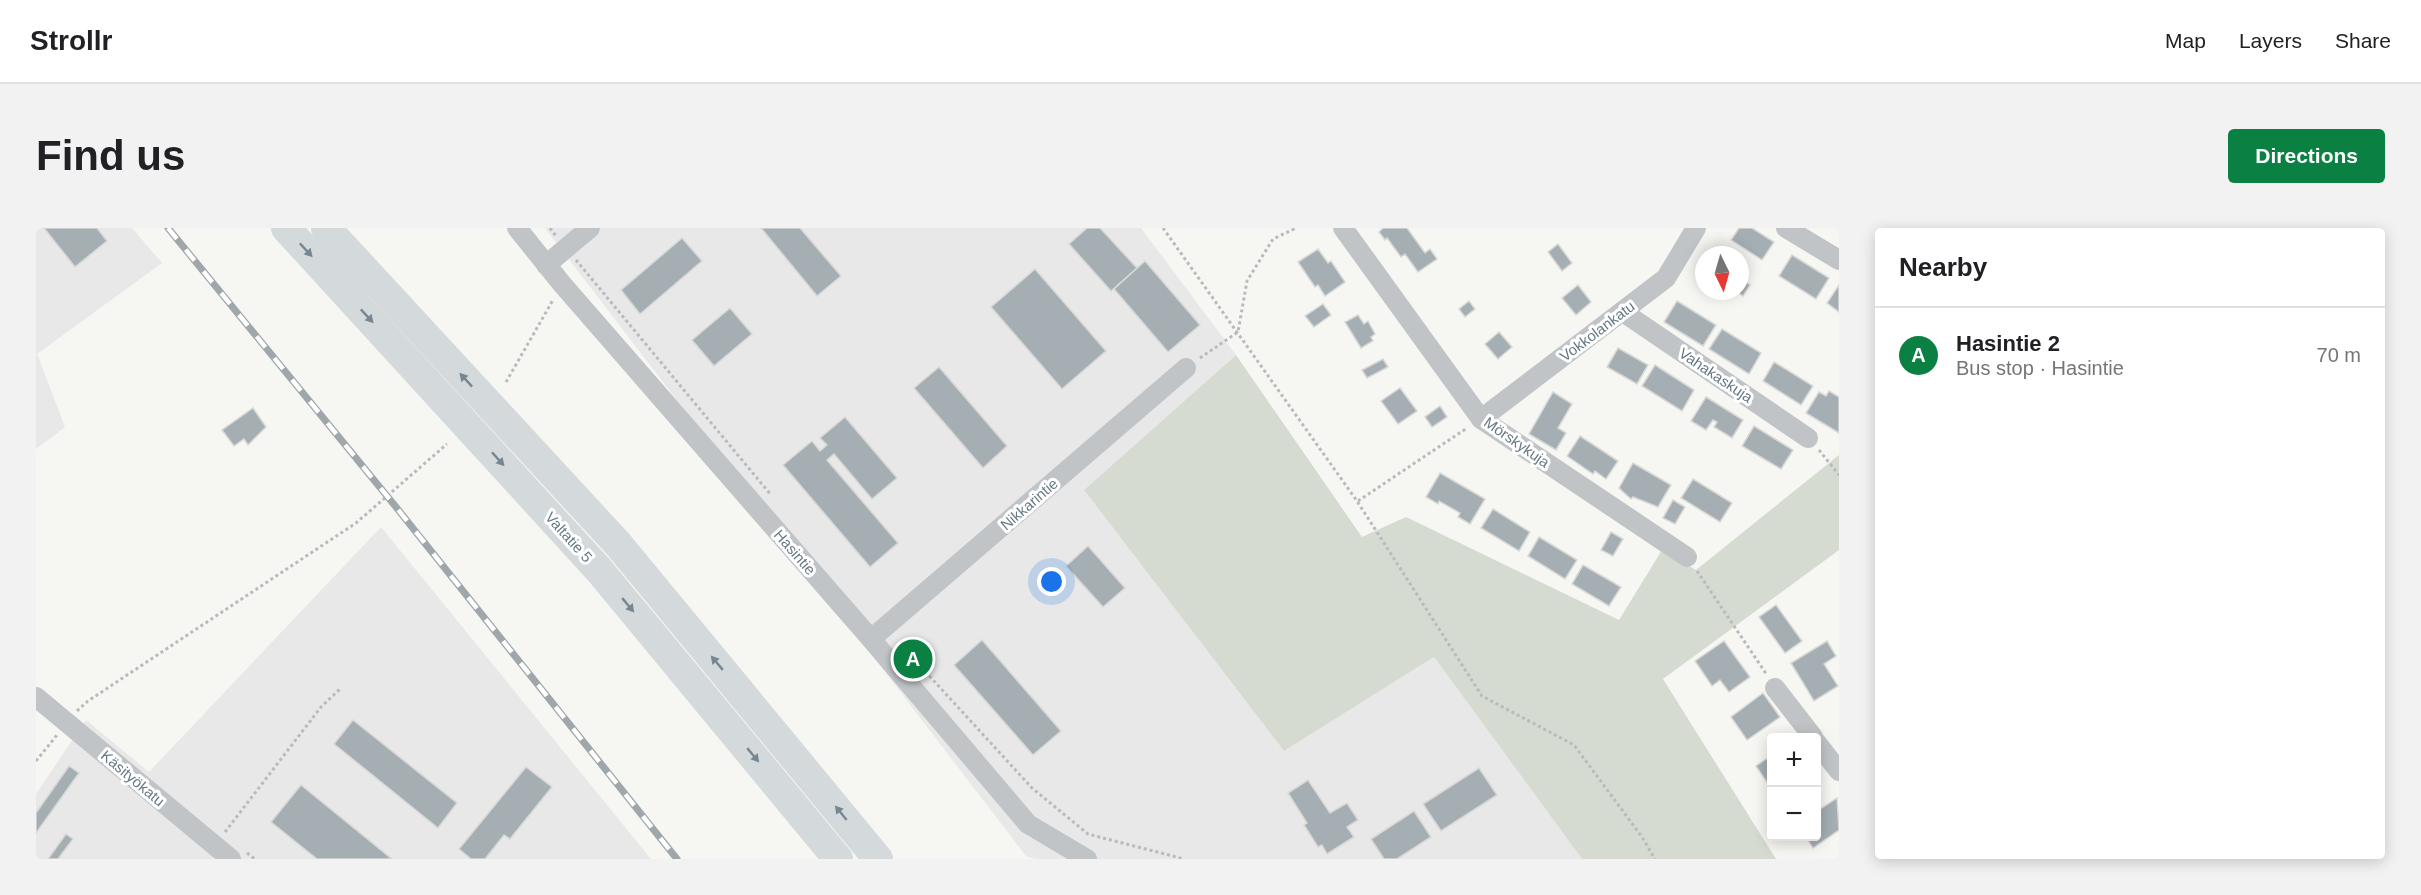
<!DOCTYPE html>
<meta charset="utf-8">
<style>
:root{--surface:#fff;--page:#f2f2f2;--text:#202124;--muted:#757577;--line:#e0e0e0;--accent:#0b8043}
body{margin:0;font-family:Helvetica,sans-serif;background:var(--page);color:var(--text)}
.controls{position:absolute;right:18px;bottom:18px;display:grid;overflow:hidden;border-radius:6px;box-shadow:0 3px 15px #0003}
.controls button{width:54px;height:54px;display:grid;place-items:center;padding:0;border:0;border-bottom:2px solid var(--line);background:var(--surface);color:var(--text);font:30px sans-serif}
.compass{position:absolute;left:1659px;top:18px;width:54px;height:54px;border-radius:50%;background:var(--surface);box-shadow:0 3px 15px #0003;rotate:175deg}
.you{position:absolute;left:1016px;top:354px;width:21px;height:21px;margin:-15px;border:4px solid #fff;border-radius:50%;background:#1a73e8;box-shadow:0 0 0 9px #1a73e833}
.badge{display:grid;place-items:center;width:39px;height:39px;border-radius:50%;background:var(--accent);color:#fff;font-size:20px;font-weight:700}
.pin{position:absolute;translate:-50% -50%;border:3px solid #fff;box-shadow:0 2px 6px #0006}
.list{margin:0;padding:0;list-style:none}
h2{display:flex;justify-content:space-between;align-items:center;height:78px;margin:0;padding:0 24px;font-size:26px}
h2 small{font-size:20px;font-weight:400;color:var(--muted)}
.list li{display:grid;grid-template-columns:39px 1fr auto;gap:18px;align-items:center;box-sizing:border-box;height:96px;padding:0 24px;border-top:2px solid var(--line)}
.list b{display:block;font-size:22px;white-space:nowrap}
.list p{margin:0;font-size:20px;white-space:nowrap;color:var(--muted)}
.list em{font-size:20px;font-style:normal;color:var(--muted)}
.map{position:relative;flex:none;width:1803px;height:631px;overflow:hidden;border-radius:6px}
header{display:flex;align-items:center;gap:36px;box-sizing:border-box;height:84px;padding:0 30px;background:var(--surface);border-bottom:2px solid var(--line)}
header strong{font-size:28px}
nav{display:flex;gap:33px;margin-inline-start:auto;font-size:21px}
.intro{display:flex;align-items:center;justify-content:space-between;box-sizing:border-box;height:144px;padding:0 36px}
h1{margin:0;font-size:42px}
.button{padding:15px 27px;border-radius:6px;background:var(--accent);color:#fff;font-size:21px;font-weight:700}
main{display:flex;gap:36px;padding:0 36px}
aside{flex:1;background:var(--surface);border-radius:6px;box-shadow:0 3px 15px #0003}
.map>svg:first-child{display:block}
</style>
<header>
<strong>Strollr</strong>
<nav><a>Map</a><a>Layers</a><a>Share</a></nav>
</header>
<div class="intro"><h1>Find us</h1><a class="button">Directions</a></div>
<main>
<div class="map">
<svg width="1803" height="631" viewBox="0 0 1803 631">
<rect width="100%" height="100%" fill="#f6f6f3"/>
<g fill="#e7e8e7">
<polygon points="0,0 96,0 126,35 1,126 29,199 0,221"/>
<polygon points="509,0 1105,0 1200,127 1048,262 1248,523 1398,429 1546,631 999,631 990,628"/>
<polygon points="345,299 615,631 0,631 0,566 50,492 113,544"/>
</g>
<polygon fill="#d6dbd2" points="1200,127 1326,309 1370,289 1583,392 1626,322 1660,342 1803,227 1803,322 1627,451 1740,631 1546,631 1398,429 1248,523 1048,262"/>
<g fill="#a4aeb3" stroke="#d8d8d6" stroke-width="1.5">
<polygon points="8,0 61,0 71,13 39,39"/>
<polygon points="725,0 764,0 805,48 781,68"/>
<polygon points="1051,0 1064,0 1101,40 1075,63 1033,16"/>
<polygon points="1347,0 1371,0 1389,25 1394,21 1401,31 1382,44 1369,26 1365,29 1351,10 1349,12 1343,4"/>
<polygon points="1703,0 1716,0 1738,14 1726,32 1695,12"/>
<polygon points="646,10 666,33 604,86 585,62"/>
<polygon points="1522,16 1536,35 1526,43 1512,24"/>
<polygon points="1282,21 1292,35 1295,33 1309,54 1289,68 1282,57 1279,59 1262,34"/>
<polygon points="1756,27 1793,50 1780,71 1743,48"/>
<polygon points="1109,33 1164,97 1132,124 1078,61"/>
<polygon points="999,41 1070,123 1026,161 955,79"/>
<polygon points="1704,50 1714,57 1707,68 1700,63 1704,63"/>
<polygon points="1542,57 1555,74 1540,87 1526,70"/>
<polygon points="1803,57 1803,84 1791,75"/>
<polygon points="1433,73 1439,81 1429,89 1423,81"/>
<polygon points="1641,73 1680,97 1667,118 1628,94"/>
<polygon points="1287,76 1295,87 1278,99 1269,88"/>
<polygon points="694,80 716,106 678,138 656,112"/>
<polygon points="1322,87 1328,96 1332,93 1339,106 1335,109 1337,113 1325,120 1309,94"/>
<polygon points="1686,101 1725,125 1713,146 1673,121"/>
<polygon points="1463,104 1476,119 1462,131 1449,116"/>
<polygon points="1582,120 1612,137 1601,156 1571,139"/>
<polygon points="1347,131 1352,139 1331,150 1326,142"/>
<polygon points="1738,134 1777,158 1765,177 1727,153"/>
<polygon points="1619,137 1658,162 1646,183 1606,158"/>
<polygon points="903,139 971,218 947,240 878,160"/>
<polygon points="1364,160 1381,183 1362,196 1345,173"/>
<polygon points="1793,163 1803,169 1803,205 1770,185 1783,164 1790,168"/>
<polygon points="1517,164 1536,176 1522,200 1530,205 1520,222 1493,206"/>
<polygon points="1670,169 1707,192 1696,210 1678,199 1681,194 1677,192 1670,202 1655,193"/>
<polygon points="1404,178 1411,189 1396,199 1389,189"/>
<polygon points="217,180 230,199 212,217 208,211 198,218 186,202"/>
<polygon points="809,189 861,250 836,271 798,226 791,232 862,315 834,339 747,237 776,213 784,223 791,217 784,210"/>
<polygon points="1718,198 1757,222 1745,241 1706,218"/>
<polygon points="1544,208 1582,233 1570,251 1559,243 1557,246 1531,228"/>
<polygon points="1597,235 1635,257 1622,279 1597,269 1595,271 1583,260"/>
<polygon points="1404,245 1449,271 1434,296 1422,289 1424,285 1403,273 1402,276 1390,269"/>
<polygon points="1657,251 1696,275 1684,294 1645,270"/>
<polygon points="1637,272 1649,279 1639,296 1627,290"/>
<polygon points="1457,281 1494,304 1483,323 1445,300"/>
<polygon points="1575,304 1587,311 1577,328 1565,322"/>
<polygon points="1503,309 1541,332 1529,351 1492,328"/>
<polygon points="1052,318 1089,360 1067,379 1030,338"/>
<polygon points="1547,337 1585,359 1573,378 1536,356"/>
<polygon points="1740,377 1766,413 1749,425 1723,389"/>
<polygon points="946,412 1025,503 997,527 918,437"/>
<polygon points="1688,413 1714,449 1693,464 1684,452 1676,458 1659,433"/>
<polygon points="1791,413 1800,428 1788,436 1802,458 1778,473 1755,435"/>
<polygon points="1727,465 1744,489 1711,512 1695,489"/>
<polygon points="317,492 421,575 402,600 298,516"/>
<polygon points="1736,527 1736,558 1734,559 1720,538"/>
<polygon points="33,538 43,545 0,605 0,585"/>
<polygon points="490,539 516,559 474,611 468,607 449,631 435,631 423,621"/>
<polygon points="1443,540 1461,567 1405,603 1387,576"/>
<polygon points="1272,552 1294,585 1311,575 1322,592 1311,599 1318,609 1291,626 1286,617 1282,619 1268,597 1271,595 1252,565"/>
<polygon points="265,557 356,631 281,631 235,594"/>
<polygon points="1801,570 1803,602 1777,620 1769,608 1780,608 1780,584"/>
<polygon points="1378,583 1395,609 1361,631 1348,631 1335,611"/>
<polygon points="30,606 37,611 22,631 12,631"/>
</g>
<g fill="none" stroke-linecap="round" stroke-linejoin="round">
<g stroke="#b8bbbe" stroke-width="3" stroke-dasharray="3 3" stroke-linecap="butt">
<polyline points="514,0 520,8"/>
<polyline points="1127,0 1321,273 1446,468 1538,517 1606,609 1619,631"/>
<polyline points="540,32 735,267"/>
<polyline points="1164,130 1202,104 1211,53 1237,11 1260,0"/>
<polyline points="470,154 517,72"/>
<polyline points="1783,222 1803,247"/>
<polyline points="1322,273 1431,200"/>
<polyline points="1661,343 1731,447"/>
<polyline points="865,417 996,560 1052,606 1148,631"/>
<polyline points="41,483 52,473 320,295 411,216"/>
<polyline points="0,533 21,507"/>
<polyline points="189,604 285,479 304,461"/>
<polyline points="211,625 219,631"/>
</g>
<g stroke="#c0c4c7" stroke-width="20">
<polyline points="481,0 526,56 835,411 992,596 1051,631"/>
<polyline points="1307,0 1445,191 1651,329"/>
<polyline points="1750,0 1803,32"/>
<polyline points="510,37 554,0"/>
<polyline points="1587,84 1772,210"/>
<polyline points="1445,191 1630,50 1660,0"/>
<polyline points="835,411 1150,140"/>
<polyline points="1739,460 1777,509"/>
<polyline points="0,469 195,631"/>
<polyline points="1780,514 1803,543"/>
</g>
<g stroke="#d4d9dc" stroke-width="30">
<polyline points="250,0 563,342 802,631"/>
<polyline points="290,0 582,316 842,631"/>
</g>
<defs>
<polyline id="rail" points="132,0 360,279 641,631"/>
</defs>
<use href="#rail" stroke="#9fa7ab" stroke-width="7"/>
<use href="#rail" stroke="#fff" stroke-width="4.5" stroke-dasharray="14" stroke-linecap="butt"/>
</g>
<defs><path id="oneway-solid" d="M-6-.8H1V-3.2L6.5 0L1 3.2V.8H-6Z" transform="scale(1.5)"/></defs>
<g fill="#768791">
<use href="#oneway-solid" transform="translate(270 22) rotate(47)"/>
<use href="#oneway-solid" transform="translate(331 88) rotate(47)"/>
<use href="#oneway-solid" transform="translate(430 152) rotate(-133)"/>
<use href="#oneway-solid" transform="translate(462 231) rotate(48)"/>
<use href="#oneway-solid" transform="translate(592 377) rotate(50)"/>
<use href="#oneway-solid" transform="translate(681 435) rotate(-130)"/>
<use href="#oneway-solid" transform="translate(717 527) rotate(50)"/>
<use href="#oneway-solid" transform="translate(805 585) rotate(-129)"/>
</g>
<g text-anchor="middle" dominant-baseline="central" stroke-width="6" stroke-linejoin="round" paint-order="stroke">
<g font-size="15" fill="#667984" stroke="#fff">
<text transform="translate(1561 103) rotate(-37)">Vokkolankatu</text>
<text transform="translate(1680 147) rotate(34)">Vahakaskuja</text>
<text transform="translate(1481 214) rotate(35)">Mörskykuja</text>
<text transform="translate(993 276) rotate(-41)">Nikkarintie</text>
<text transform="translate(533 309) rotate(48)">Valtatie 5</text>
<text transform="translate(759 324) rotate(49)">Hasintie</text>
<text transform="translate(97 550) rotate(40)">Käsityökatu</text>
</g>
</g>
</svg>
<div class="controls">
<button>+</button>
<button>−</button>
</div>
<svg class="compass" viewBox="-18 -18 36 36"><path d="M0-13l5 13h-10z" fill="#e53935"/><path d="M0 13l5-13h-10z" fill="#757577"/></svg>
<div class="you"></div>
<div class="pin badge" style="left:877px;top:431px">A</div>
</div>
<aside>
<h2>Nearby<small></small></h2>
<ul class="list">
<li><span class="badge">A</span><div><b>Hasintie 2</b><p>Bus stop · Hasintie</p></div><em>70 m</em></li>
</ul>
</aside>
</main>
